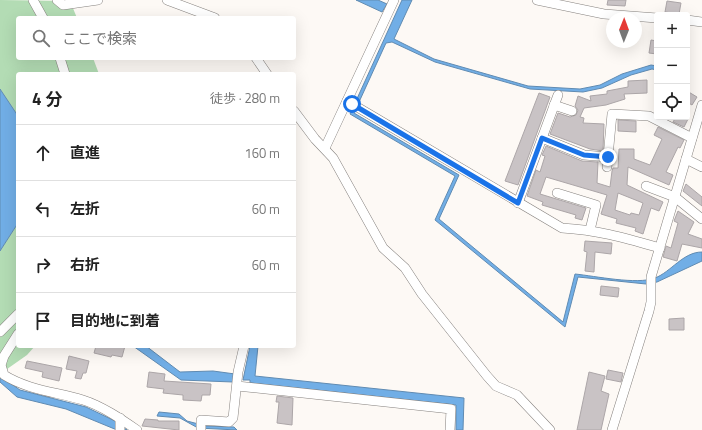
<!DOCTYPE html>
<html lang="ja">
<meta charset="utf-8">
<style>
:root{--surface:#fff;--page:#f6f6f6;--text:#222;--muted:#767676;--line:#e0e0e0}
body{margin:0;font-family:"Titillium Web","Noto Sans JP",sans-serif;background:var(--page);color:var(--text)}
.controls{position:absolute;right:12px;top:12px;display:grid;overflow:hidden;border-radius:4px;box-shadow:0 4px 16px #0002}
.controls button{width:36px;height:36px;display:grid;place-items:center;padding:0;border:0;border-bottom:1px solid var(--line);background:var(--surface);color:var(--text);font:20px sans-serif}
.compass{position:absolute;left:606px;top:12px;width:36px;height:36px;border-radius:50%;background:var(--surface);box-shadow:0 4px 16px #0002;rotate:1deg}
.stop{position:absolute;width:12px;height:12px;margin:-9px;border:3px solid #1a73e8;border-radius:50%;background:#fff}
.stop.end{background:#1a73e8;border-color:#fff;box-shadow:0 1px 4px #0008}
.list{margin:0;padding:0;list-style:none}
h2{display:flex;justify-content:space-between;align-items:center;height:52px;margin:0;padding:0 16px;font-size:17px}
h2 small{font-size:13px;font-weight:400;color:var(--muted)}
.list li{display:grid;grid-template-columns:26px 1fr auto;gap:12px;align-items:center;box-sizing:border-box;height:56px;padding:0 16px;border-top:1px solid var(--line)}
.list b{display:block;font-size:15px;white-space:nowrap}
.list em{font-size:13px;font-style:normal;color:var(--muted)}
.icon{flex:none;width:22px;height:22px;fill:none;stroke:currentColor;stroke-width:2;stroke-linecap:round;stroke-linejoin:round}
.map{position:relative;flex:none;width:702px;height:430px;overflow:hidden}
.search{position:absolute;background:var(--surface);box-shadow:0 4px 16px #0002;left:16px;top:16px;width:280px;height:44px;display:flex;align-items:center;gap:10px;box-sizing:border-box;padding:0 14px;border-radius:4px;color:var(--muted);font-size:15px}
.panel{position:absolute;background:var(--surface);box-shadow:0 4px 16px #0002;left:16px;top:72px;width:280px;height:276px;border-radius:4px}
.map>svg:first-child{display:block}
</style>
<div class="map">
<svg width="702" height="430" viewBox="0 0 702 430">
<rect width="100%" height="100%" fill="#fdf9f5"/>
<g fill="#b3dcb4">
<polygon points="0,0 70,1 77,18 18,18 18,58 93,58 99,74 18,74 18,116 0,89"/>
<polygon points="18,223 18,346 35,346 27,355 0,374 0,251"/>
</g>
<g fill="#71aee6" stroke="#608bb2">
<polygon points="356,0 378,0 387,4 382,12"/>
<path d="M402,0h10l-18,39 40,20 94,27 52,3 20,-4 22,-11 29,-9 6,1v4l-5,-1 -21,6 -29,13 -19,4 -53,-3 -95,-27 -43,-20 -6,1 -32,70 105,62 -20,44 124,103 12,-48c20,2 62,11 80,4 16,-6 28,-26 47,-26v9l-45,21 -11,2 -68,-7 -13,50 -130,-107 20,-44 -105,-62z"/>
<polygon points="0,89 18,116 18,223 0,251"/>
<polygon points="133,346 146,346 180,372 213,371 235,374 233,382 181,380"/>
<polygon points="250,346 258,346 255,376 464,398 463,430 456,430 456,405 250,383 250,380 243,380"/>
<polygon points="0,376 20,390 86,407 115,421 127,430 117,430 66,409 17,397 0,382"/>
<polygon points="159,412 179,414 187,421 206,426 234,427 237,430 198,428 180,418 157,416"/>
</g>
<g fill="#c9c3c5" stroke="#aca6a8" fill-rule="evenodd">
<polygon points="608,0 626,0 625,6 607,5"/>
<polygon points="667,1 681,3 679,14 665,12"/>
<polygon points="651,40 657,41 657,54 649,53"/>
<polygon points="647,80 647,93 624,94 625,99 606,105 584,108 580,117 584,118 583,123 604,124 603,151 590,149 550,134 558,113 570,117 576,115 578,110 575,106 578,96 591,101 590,96 607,94 607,91 628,87 628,81"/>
<polygon points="687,91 697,97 692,105 687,102"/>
<polygon points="539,93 550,97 518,185 505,181"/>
<polygon points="676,117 689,117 684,127 673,122"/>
<polygon points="618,120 636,121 636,132 618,131"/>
<path d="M658,127l26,13 -4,8 -2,-1 -12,25 7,3 -4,10 -41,-18 -1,18 36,17 -4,9 -8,-3 -8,26 -8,-3 1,-3 -20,-5 1,-4 -16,-5 6,-19 -61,-18 -6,17 46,14 -4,12 -7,-2 1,-3 -34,-10 1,-3 -16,-6 9,-26 4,2 5,-16 -3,-1 4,-9 36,15 16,1 -1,21 13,4 2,-16 1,-3h5l1,-19h15v10l16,6 12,-26 -8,-4zM618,193l25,10 -4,12 -8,-2 -1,2 -15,-5z"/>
<polygon points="686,184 702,197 702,206 683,191"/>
<polygon points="678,211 694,222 688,234 702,239 702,248 682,244 677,261 663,257 666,246 671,248 678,223 674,221"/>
<polygon points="585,241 612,243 611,254 595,252 594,272 585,271 587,252 584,251"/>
<polygon points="601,286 619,288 618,297 600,295"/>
<polygon points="684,318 684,330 669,330 669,319"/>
<polygon points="96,346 125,346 122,357 112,355 111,357 94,353"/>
<polygon points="69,356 89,361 86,373 83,373 81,379 75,378 77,371 66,369"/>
<polygon points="27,361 62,368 59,381 42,377 43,372 25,368"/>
<polygon points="608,370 623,373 621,382 606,379"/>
<polygon points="149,372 165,374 164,381 211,384 210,395 202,395 201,401 183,400 183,395 163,393 164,389 147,387"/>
<polygon points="589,372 605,376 601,391 609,394 601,430 577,430"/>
<polygon points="277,396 293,398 292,425 277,423 279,402 276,402"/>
<polygon points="145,419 158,420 158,421 179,421 179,430 142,426"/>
</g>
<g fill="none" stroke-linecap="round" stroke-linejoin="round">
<defs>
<g id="minor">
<polyline points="33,0 43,18"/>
<polyline points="57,0 63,5 98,0"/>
<polyline points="167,0 215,18"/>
<polyline points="537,0 604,14 657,18"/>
<polyline points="687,20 702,22"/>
<polyline points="60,58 65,74"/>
<polyline points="256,58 267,74"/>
<path d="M347,101l215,127c36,2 63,10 98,20"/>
<polyline points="554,105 572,111"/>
<polyline points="294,111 315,139 333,158 383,248 405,268 422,294 487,376 496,386 517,395 550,430"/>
<polyline points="542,138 584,155 608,157"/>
<polyline points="325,148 394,0"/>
<polyline points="686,159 702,167"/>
<polyline points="607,167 612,114 649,116 692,138"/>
<polyline points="646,186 675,197 702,219"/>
<polyline points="557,193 596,205 590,230"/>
<polyline points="518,203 558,95"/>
<polyline points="0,332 18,314"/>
<path d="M18,334l-14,22 -3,9 3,10c24,15 52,17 79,25 19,6 38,19 54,30"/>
<polyline points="237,386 451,409 450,430"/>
<polyline points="120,430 120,418"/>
<polyline points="201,430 201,420 229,422 233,418 238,372 244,346"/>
<polyline points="612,430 649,311 651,302 651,277 702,105"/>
</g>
</defs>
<use href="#minor" stroke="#86827f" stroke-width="10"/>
<use href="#minor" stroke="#fff" stroke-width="9"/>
</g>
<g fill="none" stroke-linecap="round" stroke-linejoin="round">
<polyline stroke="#1a73e8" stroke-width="5" points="352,104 518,203 542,138 584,155 608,157"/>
</g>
</svg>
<div class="controls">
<button>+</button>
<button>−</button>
<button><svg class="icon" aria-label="locate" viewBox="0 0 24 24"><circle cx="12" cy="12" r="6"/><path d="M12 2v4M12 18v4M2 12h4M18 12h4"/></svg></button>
</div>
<svg class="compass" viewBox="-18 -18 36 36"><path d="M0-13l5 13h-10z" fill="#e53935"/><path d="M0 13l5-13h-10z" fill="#767676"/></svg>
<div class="stop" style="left:352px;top:104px"></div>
<div class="stop end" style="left:608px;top:157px"></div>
<div class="search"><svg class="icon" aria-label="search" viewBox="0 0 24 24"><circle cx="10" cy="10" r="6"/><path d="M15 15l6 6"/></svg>ここで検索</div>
<section class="panel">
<h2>4 分<small>徒歩 · 280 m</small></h2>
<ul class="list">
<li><svg class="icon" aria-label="ahead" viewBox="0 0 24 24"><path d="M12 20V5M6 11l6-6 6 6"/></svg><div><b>直進</b></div><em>160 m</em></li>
<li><svg class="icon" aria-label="left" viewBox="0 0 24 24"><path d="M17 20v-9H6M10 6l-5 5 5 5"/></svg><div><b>左折</b></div><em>60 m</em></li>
<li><svg class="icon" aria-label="right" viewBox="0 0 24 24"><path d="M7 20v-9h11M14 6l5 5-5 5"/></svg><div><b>右折</b></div><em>60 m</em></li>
<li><svg class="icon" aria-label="arrive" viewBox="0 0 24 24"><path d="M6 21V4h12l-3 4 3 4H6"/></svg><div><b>目的地に到着</b></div></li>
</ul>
</section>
</div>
